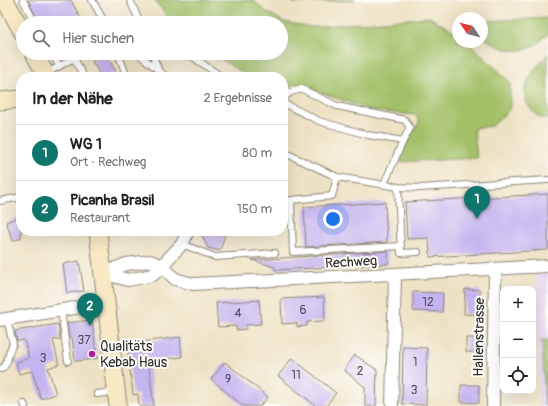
<!DOCTYPE html>
<html lang="de">
<meta charset="utf-8">
<style>
:root{--surface:#fff;--page:#f2f2f2;--text:#202124;--muted:#757577;--line:#e0e0e0;--accent:#0f766e}
body{margin:0;font-family:Pangolin,sans-serif;background:var(--page);color:var(--text)}
.controls{position:absolute;right:12px;bottom:12px;display:grid;overflow:hidden;border-radius:8px;box-shadow:0 4px 16px #0002}
.controls button{width:36px;height:36px;display:grid;place-items:center;padding:0;border:0;border-bottom:1px solid var(--line);background:var(--surface);color:var(--text);font:20px sans-serif}
.compass{position:absolute;left:452px;top:12px;width:36px;height:36px;border-radius:50%;background:var(--surface);box-shadow:0 4px 16px #0002;rotate:305deg}
.you{position:absolute;left:333px;top:219px;width:14px;height:14px;margin:-10px;border:3px solid #fff;border-radius:50%;background:#1a73e8;box-shadow:0 0 0 6px #1a73e833}
.badge{display:grid;place-items:center;width:26px;height:26px;border-radius:50%;background:var(--accent);color:#fff;font-size:13px;font-weight:700}
.pin{position:absolute;translate:-50% -33px;filter:drop-shadow(0 1px 2px #0008)}
.pin::after{content:'';position:absolute;top:21px;width:14px;height:12px;background:inherit;clip-path:polygon(0 0,100% 0,50% 100%)}
.list{margin:0;padding:0;list-style:none}
h2{display:flex;justify-content:space-between;align-items:center;height:52px;margin:0;padding:0 16px;font-size:17px}
h2 small{font-size:13px;font-weight:400;color:var(--muted)}
.list li{display:grid;grid-template-columns:26px 1fr auto;gap:12px;align-items:center;box-sizing:border-box;height:56px;padding:0 16px;border-top:1px solid var(--line)}
.list b{display:block;font-size:15px;white-space:nowrap}
.list p{margin:0;font-size:13px;white-space:nowrap;color:var(--muted)}
.list em{font-size:13px;font-style:normal;color:var(--muted)}
.icon{flex:none;width:22px;height:22px;fill:none;stroke:currentColor;stroke-width:2;stroke-linecap:round;stroke-linejoin:round}
.map{position:relative;flex:none;width:548px;height:406px;overflow:hidden}
.search{position:absolute;background:var(--surface);box-shadow:0 4px 16px #0002;left:16px;top:16px;width:272px;height:44px;display:flex;align-items:center;gap:10px;box-sizing:border-box;padding:0 14px;border-radius:22px;color:var(--muted);font-size:15px}
.panel{position:absolute;background:var(--surface);box-shadow:0 4px 16px #0002;left:16px;top:72px;width:272px;height:164px;border-radius:16px}
.map>svg:first-child{display:block}
</style>
<div class="map">
<svg width="548" height="406" viewBox="0 0 548 406">
<rect width="100%" height="100%" fill="#fdfcf7"/>
<filter id="ink" filterUnits="userSpaceOnUse"><feTurbulence type="fractalNoise" baseFrequency=".025" numOctaves="2"/><feDisplacementMap in="SourceGraphic" scale="8" xChannelSelector="R" yChannelSelector="G"/><feConvolveMatrix kernelMatrix="1 2 1 2 8 2 1 2 1" color-interpolation-filters="sRGB"/></filter>
<filter id="wash" filterUnits="userSpaceOnUse"><feTurbulence type="fractalNoise" baseFrequency=".012" numOctaves="4" result="noise"/><feDisplacementMap in="SourceGraphic" scale="16" xChannelSelector="R" yChannelSelector="G"/><feGaussianBlur stdDeviation="0.9" result="paint"/><feColorMatrix in="noise" values="0 0 0 0 0 0 0 0 0 0 0 0 0 0 0 0 0 1.4 0 .05"/><feComposite in="paint" operator="in"/></filter>
<g filter="url(#wash)">
<rect width="100%" height="100%" fill="#eee2c4"/>
<polygon fill="#e5d3f1" points="548,272 548,406 539,406 536,273"/>
<g fill="#a3c067" stroke="#677649">
<polygon points="154,0 253,0 265,11 284,22 312,27 429,17 458,33 458,42 468,42 510,82 510,109 492,126 474,128 477,158 401,162 401,154 419,122 416,115 373,111 295,83 283,91 283,77 245,77 245,74 211,53 281,53 281,23 173,23"/>
<polygon points="290,0 355,0 294,3"/>
<path d="M548,18v16c-4,3 -9,9 -14,12 -19,10 -37,2 -52,-10v-15z"/>
<path d="M548,54v65c-8,-1 -14,-4 -18,-11 -15,-20 5,-38 18,-54z"/>
<polygon points="542,340 548,340 548,406 545,406"/>
</g>
<g id="blocks">
<g fill="#c4b4ef">
<polygon points="28,0 71,0 83,23 39,23"/>
<polygon points="106,54 116,72 108,77 101,77 92,61"/>
<polygon points="548,194 548,250 430,257 429,238 407,239 405,202"/>
<polygon points="385,202 387,242 306,247 304,207"/>
<polygon points="21,216 21,238 13,241 6,222"/>
<polygon points="200,231 226,231 220,251 208,248"/>
<polygon points="388,251 388,264 275,270 275,267 252,260"/>
<polygon points="79,261 84,291 67,293 63,264"/>
<polygon points="465,289 480,290 479,315 464,314"/>
<polygon points="413,292 443,293 442,312 413,311"/>
<polygon points="324,297 325,321 307,322 307,326 297,327 297,323 282,324 281,299"/>
<polygon points="259,300 261,324 246,325 246,329 236,330 236,326 218,327 216,303"/>
<polygon points="92,320 97,359 75,361 72,337 69,338 67,323"/>
<polygon points="58,324 60,339 53,340 59,364 48,368 56,394 41,399 32,371 19,374 16,362 29,358 24,340 17,341 15,331"/>
<polygon points="180,337 182,357 148,361 154,406 139,406 138,394 133,395 127,344"/>
<polygon points="466,338 479,338 480,352 466,352"/>
<polygon points="403,347 427,348 426,405 402,404"/>
<polygon points="355,355 377,370 376,406 365,406 365,387 344,370"/>
<polygon points="292,358 336,393 326,406 316,406 278,376"/>
<polygon points="225,362 268,397 260,406 243,406 211,379"/>
<polygon points="461,385 479,385 479,403 461,402"/>
</g>
</g>
</g>
<g filter="url(#ink)">
<use href="#blocks" fill-opacity="0" stroke="#8c8678" stroke-width="1"/>
<g fill="none" stroke-linecap="round" stroke-linejoin="round">
<defs>
<g id="lane">
<polyline points="23,0 35,23"/>
<polyline points="92,0 105,23"/>
<polyline points="130,0 140,23"/>
<polyline points="52,53 59,66"/>
<polyline points="118,53 127,77"/>
<polyline points="137,53 167,77"/>
<polyline points="152,53 158,69"/>
<polyline points="187,53 222,77"/>
<polyline points="74,58 84,77"/>
<polyline points="47,73 83,53"/>
<polyline points="283,98 291,92 302,89 337,106 405,120 410,128 403,141"/>
<polyline points="283,103 319,121 368,135 403,141 384,184"/>
<polyline points="283,152 337,177 398,187 420,188 548,180"/>
<polyline points="337,177 332,196 291,200 293,252 401,246"/>
<polyline points="398,187 401,253 418,252"/>
<polyline points="0,201 21,197"/>
<polyline points="182,244 215,257 275,253"/>
<polyline points="61,310 68,361"/>
<path d="M1,369c9,-5 6,-17 12,-25l-6,-25"/>
<polyline points="97,394 114,392"/>
<polyline points="24,404 25,406"/>
</g>
<g id="street">
<polyline points="103,273 126,264 150,261 162,266 175,279 193,284 548,266"/>
<polyline points="103,273 128,280 153,275 182,244 188,231"/>
<polyline points="0,320 106,303"/>
<polyline points="392,406 395,275"/>
<polyline points="493,406 495,269"/>
</g>
<g id="secondary">
<polyline points="5,0 23,33"/>
<polyline points="34,53 47,77"/>
<polyline points="0,101 21,99"/>
<polyline points="98,231 118,406"/>
</g>
</defs>
<use href="#lane" stroke="#8c8678" stroke-width="8"/>
<use href="#street" stroke="#8c8678" stroke-width="14"/>
<use href="#secondary" stroke="#8c8678" stroke-width="19"/>
<use href="#lane" stroke="#fff" stroke-width="6"/>
<use href="#street" stroke="#fff" stroke-width="12"/>
<use href="#secondary" stroke="#f8e8c3" stroke-width="17"/>
</g>
</g>
<circle fill="#b5179e" stroke="#fdfcf7" stroke-width="1.5" cx="92" cy="354" r="4"/>
<g text-anchor="middle" dominant-baseline="central" stroke-width="4" stroke-linejoin="round" paint-order="stroke">
<g font-size="12" fill="#514d5c">
<text x="428" y="302">12</text>
<text x="303" y="310">6</text>
<text x="238" y="313">4</text>
<text x="84" y="340">37</text>
<text x="43" y="358">3</text>
<text x="415" y="362">1</text>
<text x="360" y="371">2</text>
<text x="296" y="375">11</text>
<text x="228" y="379">9</text>
<text x="414" y="390">3</text>
</g>
<g font-size="14" fill="#2b2b2b" stroke="#fdfcf7">
<text transform="translate(351 262) rotate(-3)">Rechweg</text>
<text transform="translate(479 337) rotate(-89)">Hallenstrasse</text>
</g>
<g font-size="14" fill="#2b2b2b" stroke="#fdfcf7" text-anchor="start">
<text x="100" y="346">Qualitäts<tspan x="100" dy="16">Kebab Haus</tspan></text>
</g>
</g>
</svg>
<div class="controls">
<button>+</button>
<button>−</button>
<button><svg class="icon" aria-label="locate" viewBox="0 0 24 24"><circle cx="12" cy="12" r="6"/><path d="M12 2v4M12 18v4M2 12h4M18 12h4"/></svg></button>
</div>
<svg class="compass" viewBox="-18 -18 36 36"><path d="M0-13l5 13h-10z" fill="#e53935"/><path d="M0 13l5-13h-10z" fill="#757577"/></svg>
<div class="you"></div>
<div class="pin badge" style="left:477px;top:219px">1</div>
<div class="pin badge" style="left:90px;top:326px">2</div>
<div class="search"><svg class="icon" aria-label="search" viewBox="0 0 24 24"><circle cx="10" cy="10" r="6"/><path d="M15 15l6 6"/></svg>Hier suchen</div>
<section class="panel">
<h2>In der Nähe<small>2 Ergebnisse</small></h2>
<ul class="list">
<li><span class="badge">1</span><div><b>WG 1</b><p>Ort · Rechweg</p></div><em>80 m</em></li>
<li><span class="badge">2</span><div><b>Picanha Brasil</b><p>Restaurant</p></div><em>150 m</em></li>
</ul>
</section>
</div>
